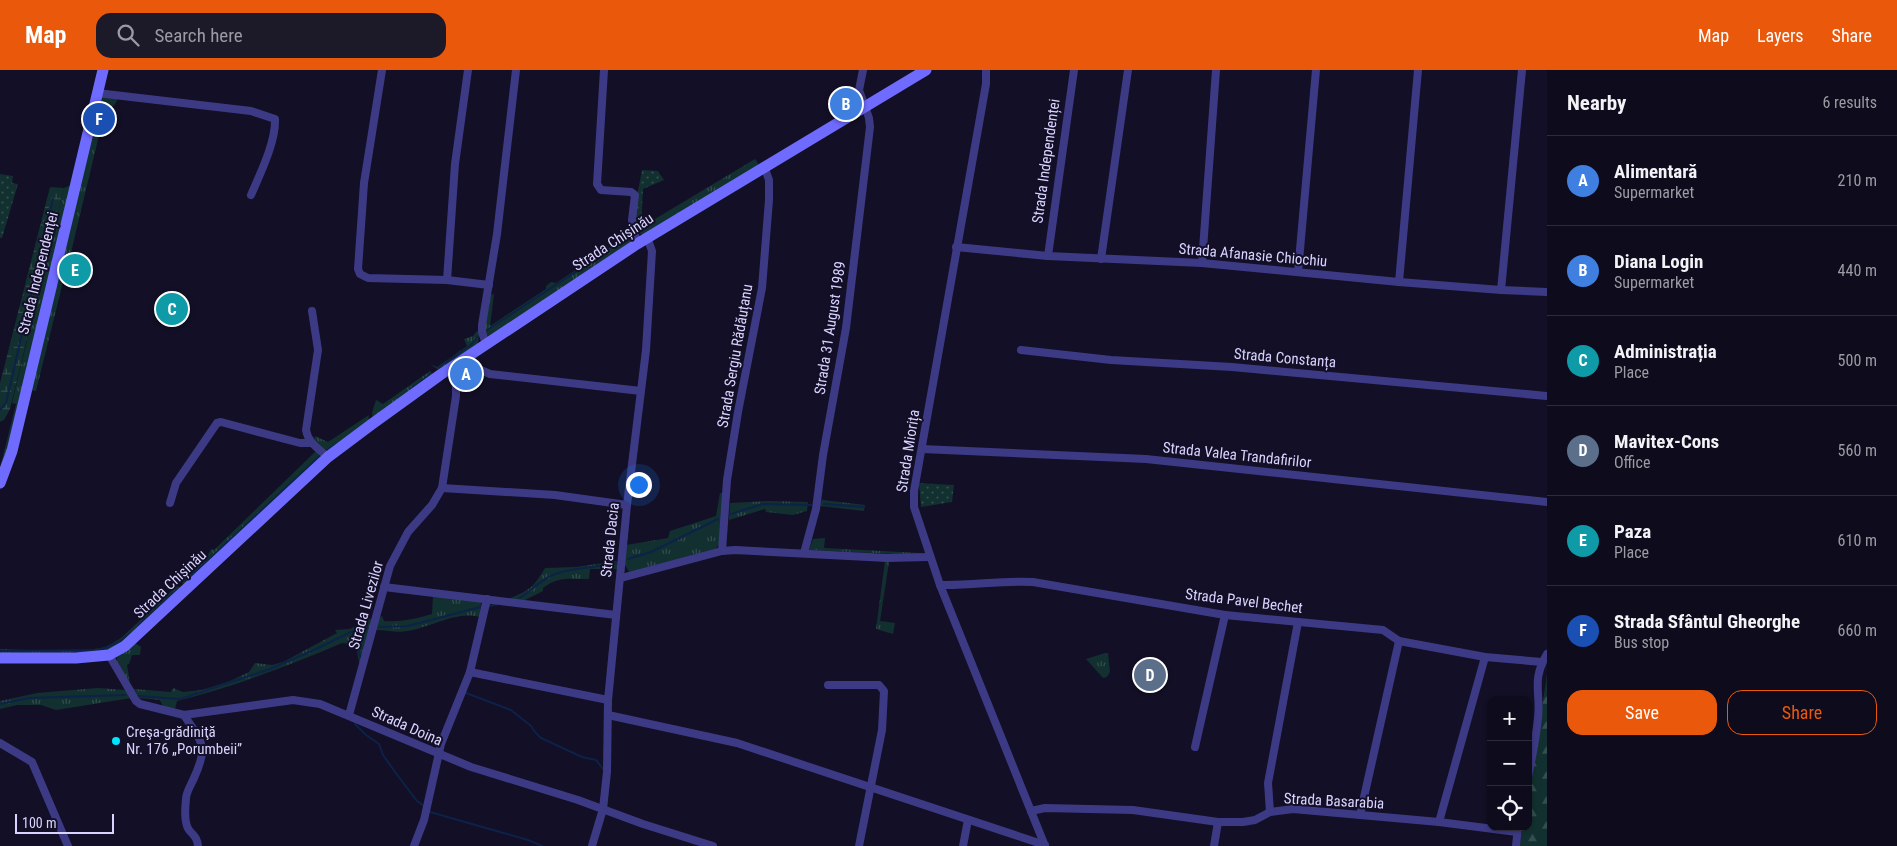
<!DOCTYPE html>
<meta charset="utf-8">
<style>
:root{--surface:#0e0b1c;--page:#1c1929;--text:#f1f3f6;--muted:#9b9ba3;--line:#2e2b3b;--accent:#ea580c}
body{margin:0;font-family:"Roboto Condensed",sans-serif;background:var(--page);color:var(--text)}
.controls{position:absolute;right:15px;bottom:15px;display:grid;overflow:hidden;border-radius:10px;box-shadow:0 1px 4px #0004}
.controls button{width:45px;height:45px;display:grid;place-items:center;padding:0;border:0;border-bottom:1px solid var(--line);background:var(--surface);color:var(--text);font:25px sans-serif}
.scale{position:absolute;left:15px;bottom:12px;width:99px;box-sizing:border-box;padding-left:5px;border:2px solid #d9d4ff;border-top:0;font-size:14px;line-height:18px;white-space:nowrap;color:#d9d4ff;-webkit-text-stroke:4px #130f26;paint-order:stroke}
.you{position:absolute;left:638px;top:414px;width:18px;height:18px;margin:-12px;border:4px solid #fff;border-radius:50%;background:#1a73e8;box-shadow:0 0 0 8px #1a73e833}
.badge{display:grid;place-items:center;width:32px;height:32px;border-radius:50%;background:var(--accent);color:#fff;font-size:16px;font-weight:700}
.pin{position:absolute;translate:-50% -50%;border:2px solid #fff;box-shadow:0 1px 5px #0006}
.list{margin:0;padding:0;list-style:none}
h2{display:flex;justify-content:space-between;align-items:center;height:65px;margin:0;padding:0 20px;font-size:21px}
h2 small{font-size:16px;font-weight:400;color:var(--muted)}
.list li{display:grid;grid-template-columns:32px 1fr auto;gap:15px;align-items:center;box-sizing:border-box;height:90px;padding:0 20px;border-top:1px solid var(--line)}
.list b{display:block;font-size:19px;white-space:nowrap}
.list p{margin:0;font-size:16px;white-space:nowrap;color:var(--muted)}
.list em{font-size:16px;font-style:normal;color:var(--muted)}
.actions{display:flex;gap:10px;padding:15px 20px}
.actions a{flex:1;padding:11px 0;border:1px solid var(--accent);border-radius:15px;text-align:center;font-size:18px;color:var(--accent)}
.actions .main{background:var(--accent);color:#fff}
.icon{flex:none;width:28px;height:28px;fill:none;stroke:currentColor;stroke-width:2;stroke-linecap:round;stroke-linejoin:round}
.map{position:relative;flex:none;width:1547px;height:776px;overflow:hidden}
header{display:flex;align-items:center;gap:30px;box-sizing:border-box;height:70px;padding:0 25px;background:var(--accent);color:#fff}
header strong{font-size:24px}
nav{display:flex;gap:28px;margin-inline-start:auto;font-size:18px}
.search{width:350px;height:45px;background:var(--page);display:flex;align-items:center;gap:12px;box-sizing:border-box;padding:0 18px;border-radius:15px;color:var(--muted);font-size:19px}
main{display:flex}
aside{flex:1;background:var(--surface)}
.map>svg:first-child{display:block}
</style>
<header>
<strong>Map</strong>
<div class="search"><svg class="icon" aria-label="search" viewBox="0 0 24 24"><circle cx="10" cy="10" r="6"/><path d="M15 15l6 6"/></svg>Search here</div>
<nav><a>Map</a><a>Layers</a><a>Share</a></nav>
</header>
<main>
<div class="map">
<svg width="1547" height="776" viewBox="0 0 1547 776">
<defs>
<pattern id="grass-tufts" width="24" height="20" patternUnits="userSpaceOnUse" patternTransform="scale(1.25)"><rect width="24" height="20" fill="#12302f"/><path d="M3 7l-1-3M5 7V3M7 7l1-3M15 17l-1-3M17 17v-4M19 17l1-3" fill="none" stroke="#344d4e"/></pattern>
<pattern id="forest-firs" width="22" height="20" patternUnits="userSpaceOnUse" patternTransform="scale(1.25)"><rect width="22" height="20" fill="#12302f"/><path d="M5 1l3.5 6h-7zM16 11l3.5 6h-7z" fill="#344d4e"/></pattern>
<pattern id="wetland-marsh" width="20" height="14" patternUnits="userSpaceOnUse" patternTransform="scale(1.25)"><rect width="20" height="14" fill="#12302f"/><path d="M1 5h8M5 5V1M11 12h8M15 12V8" fill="none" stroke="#344d4e"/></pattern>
<pattern id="park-dots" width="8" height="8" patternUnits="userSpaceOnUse" patternTransform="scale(1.25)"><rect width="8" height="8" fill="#12302f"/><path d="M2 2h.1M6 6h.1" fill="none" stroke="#344d4e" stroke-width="1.8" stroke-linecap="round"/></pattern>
</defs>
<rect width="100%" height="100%" fill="#130f26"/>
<g fill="url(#grass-tufts)">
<polygon points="100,26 118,28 114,36 106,36 68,195 72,196 71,202 77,203 76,207 57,202"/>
<polygon points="755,89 759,95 643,165 635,161"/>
<polygon points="69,116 71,117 8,383 0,398 16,334 12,333 64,118"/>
<path d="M629,151l2,21 -141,96c-11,-9 -3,-31 -1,-43l5,-1 -4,32 56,-37v-3l5,-4 5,1 69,-46 4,-4z"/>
<polygon points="56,206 64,208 36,321 28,320"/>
<polygon points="477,261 479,262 478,275 440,301 430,294 437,297 467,276 464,269 473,266"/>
<polygon points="430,301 434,305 373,349 372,343 376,330 383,334"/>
<polygon points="369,345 368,353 330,380 324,379 314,371 315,366 328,372"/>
<polygon points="316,381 319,384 320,389 186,514 176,512 183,505 187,506 207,487 211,479 214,480"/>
<polygon points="720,423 724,423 721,470 716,479 629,502 624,493 626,475 668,468 670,461 716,446"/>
<polygon points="822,429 823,430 865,435 864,441 820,436"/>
<polygon points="769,431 808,432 807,441 793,445 766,442 765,439 729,450 730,433"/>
<polygon points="825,468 824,478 920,483 918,485 809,480 813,469"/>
<path d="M617,491v8h-27l-1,10c-19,0 -31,-3 -46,9v3l-20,10 -15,-2c22,-9 25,-11 37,-31l31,-1z"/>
<polygon points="885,491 889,492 880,551 895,553 893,564 876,559"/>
<path d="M177,516l5,2 -55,53 -23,11 -104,1v-4c30,1 72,4 101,-1 7,-2 14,-6 20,-10z"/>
<path d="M433,526l48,5 -1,16c-22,-7 -51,11 -73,14 -9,2 -21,-1 -31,-1l3,-12 3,-2 2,5c18,1 31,-2 48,-7z"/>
<path d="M369,549h3l-10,43h-3l-3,-15 -5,-3 -9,-1c-54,23 -109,44 -165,58l-2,8 -12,-3 -3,-6 -22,-2 -21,-36v-6l18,-13 6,4 -1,8h-8l-3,9 -2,1 3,18 4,6 37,3 2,-4 10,4 19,-2 28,-9 19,-9 6,-9 17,2 11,-3 54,-29 -2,-3 15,-1z"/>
<polygon points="1105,583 1108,583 1110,602 1107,607 1103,608 1086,589"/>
<polygon points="98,618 126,620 131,628 56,640 41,635 17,635 0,639 0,631 37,623"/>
</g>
<polygon fill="url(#forest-firs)" points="1547,606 1547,776 1520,776 1522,757 1528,757 1528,721"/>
<polygon fill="url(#wetland-marsh)" points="50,117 64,118 10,339 4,350 0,352 0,313"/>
<g fill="url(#park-dots)">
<polygon points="642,100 658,101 664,110 643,119 641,158 635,161 634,142"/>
<polygon points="0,104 13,106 12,113 18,114 2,168 0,168"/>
<polygon points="919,413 954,415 952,432 921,437"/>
</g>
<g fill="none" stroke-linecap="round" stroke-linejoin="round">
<g stroke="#0c2248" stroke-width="2">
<polyline points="487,260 595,189"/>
<polyline points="439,297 472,274 477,267"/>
<polyline points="411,319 431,304"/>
<polyline points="0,340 6,333 53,129"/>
<polyline points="329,379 336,374"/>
<polyline points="824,434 864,437"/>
<polyline points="731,444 763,434 811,435"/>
<polyline points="628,489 651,482 718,449"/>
<polyline points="186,511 319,387"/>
<path d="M518,529c11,-6 18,-15 29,-21 16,-10 51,-11 70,-15"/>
<polyline points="489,536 498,534"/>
<polyline points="139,555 178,519"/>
<polyline points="380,557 408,556 480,537"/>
<polyline points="353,561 361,590"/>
<polyline points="0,581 100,580 119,572 131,563"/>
<polyline points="466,623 511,640 531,656 535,662 541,668 582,687 596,690 603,699"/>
<polyline points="138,626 180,629 270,599 316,579 353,561 368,558"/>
<polyline points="0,634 29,628 125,625"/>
<polyline points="355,654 366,665 379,674 383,685 398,706 417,731 424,736"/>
<polyline points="430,742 528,770 542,776"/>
</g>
<g stroke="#3d3a85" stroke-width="8">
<polyline points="382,0 364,113 358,199 360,204 368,208 447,210 489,215"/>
<polyline points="604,0 597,114 601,120 631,122 635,125 632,150 637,174"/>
<polyline points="986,0 986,14 914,421 914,437 940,515 1045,776"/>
<path d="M97,23l154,18 24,8c1,23 -15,55 -24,76"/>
<polyline points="956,177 1048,186 1202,193 1399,212 1501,220 1547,222"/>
<polyline points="1048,186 1074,0"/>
<polyline points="1101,189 1128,0"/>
<polyline points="1202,193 1216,0"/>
<polyline points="1298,202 1316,0"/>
<polyline points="447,210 455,94 468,0"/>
<polyline points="1399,212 1418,0"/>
<polyline points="1501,220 1522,0"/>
<path d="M312,241l6,39 -12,80c2,13 13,19 22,27"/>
<polyline points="486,274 482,262 482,255 497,164 516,0"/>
<polyline points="1021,280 1111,290 1232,297 1547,326"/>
<polyline points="466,289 476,298 490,304 641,321"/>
<polyline points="922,379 1146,389 1547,432"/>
<polyline points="442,418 555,425 627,435"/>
<polyline points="170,433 176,413 217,353 221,352 300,373 311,373"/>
<polyline points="722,481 727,410 738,342 762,218 769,130 769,110 764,96"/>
<polyline points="804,483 816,439 823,385 846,258 870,57 869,48 859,20 863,0"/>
<polyline points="621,508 722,481 735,480 887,488 929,487"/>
<path d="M940,515c31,1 62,-5 93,-3l192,33 158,15 16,11 86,16 57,5"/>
<polyline points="384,517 616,545"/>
<polyline points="109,585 136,631 140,634 184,645 293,630 320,634 471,697 578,730 643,754 713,776"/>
<polyline points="470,602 608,630"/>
<polyline points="828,615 879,615 884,621 882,660 859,776"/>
<path d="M184,645c18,28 25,30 10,63 -3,7 -8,14 -8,21 -1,9 -2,24 3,31 5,6 8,7 9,16"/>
<polyline points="349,645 390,496 408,462 432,435 442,418 456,326 456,317 451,299"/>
<polyline points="608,645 737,673 1045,775"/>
<polyline points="0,673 32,692 68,776"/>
<polyline points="1195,677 1225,545"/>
<path d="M1528,707c4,-19 8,-39 10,-59 3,-27 -7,-37 9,-64"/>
<polyline points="1031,741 1045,738 1133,740 1218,752 1243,752 1255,750 1270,742 1293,739 1439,752 1517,762"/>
<polyline points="1270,742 1268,713 1298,552"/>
<polyline points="1360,745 1399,571"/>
<polyline points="1439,752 1485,587"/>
<polyline points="414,776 424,750 441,674 470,602 487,529"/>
<polyline points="592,776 603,739 607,702 608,630 627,435 646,280 652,181 647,167"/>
<polyline points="963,776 968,750"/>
<polyline points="1214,776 1218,752"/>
<polyline points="1516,776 1518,757"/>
</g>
<g stroke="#6f6bff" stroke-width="11">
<polyline points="0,413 12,381 103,0"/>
<polyline points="0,588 76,588 109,585 125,576 328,387 372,354 440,305 637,174 926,0"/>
</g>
</g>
<circle fill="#00e5ff" stroke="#130f26" stroke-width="2" cx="116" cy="671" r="5"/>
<g text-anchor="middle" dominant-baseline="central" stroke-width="4" stroke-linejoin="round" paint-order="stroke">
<g font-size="15" fill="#d9d4ff" stroke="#130f26">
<text transform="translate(1046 91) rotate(-82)">Strada Independenței</text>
<text transform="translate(613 172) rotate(-33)">Strada Chișinău</text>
<text transform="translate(1253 185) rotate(5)">Strada Afanasie Chiochiu</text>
<text transform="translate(38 203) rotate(-76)">Strada Independenței</text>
<text transform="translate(830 258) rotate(-81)">Strada 31 August 1989</text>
<text transform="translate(735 286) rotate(-80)">Strada Sergiu Rădăuțanu</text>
<text transform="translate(1285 288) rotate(5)">Strada Constanța</text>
<text transform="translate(908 381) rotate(-81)">Strada Miorița</text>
<text transform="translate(1237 385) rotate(6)">Strada Valea Trandafirilor</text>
<text transform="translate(610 470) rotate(-84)">Strada Dacia</text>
<text transform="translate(170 514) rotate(-43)">Strada Chișinău</text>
<text transform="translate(1244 531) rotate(7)">Strada Pavel Bechet</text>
<text transform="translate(366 535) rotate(-74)">Strada Livezilor</text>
<text transform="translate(407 656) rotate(24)">Strada Doina</text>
<text transform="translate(1334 731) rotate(3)">Strada Basarabia</text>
</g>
<g font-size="15" fill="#d9d4ff" stroke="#130f26" text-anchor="start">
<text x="126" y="662">Creşa-grădiniţă<tspan x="126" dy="17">Nr. 176 „Porumbeii”</tspan></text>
</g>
</g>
</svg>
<div class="controls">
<button>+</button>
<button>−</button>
<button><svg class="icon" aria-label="locate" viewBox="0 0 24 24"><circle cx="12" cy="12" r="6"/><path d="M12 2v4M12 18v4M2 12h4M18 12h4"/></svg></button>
</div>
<div class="scale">100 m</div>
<div class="you"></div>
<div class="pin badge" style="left:466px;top:304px;background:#3f7fe0">A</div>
<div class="pin badge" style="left:846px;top:34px;background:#3f7fe0">B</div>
<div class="pin badge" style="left:172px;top:239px;background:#0f9aa8">C</div>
<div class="pin badge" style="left:1150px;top:605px;background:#5c6f8a">D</div>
<div class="pin badge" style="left:75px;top:200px;background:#0f9aa8">E</div>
<div class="pin badge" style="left:99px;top:49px;background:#1a4fb4">F</div>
</div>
<aside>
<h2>Nearby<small>6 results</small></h2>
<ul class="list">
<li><span class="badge" style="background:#3f7fe0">A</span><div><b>Alimentară</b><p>Supermarket</p></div><em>210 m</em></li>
<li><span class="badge" style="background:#3f7fe0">B</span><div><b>Diana Login</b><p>Supermarket</p></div><em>440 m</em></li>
<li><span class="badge" style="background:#0f9aa8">C</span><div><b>Administrația</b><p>Place</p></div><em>500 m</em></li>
<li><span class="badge" style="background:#5c6f8a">D</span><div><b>Mavitex-Cons</b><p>Office</p></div><em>560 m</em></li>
<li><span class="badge" style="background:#0f9aa8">E</span><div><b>Paza</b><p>Place</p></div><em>610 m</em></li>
<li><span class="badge" style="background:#1a4fb4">F</span><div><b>Strada Sfântul Gheorghe</b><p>Bus stop</p></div><em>660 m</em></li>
</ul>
<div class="actions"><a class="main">Save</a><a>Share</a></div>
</aside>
</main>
